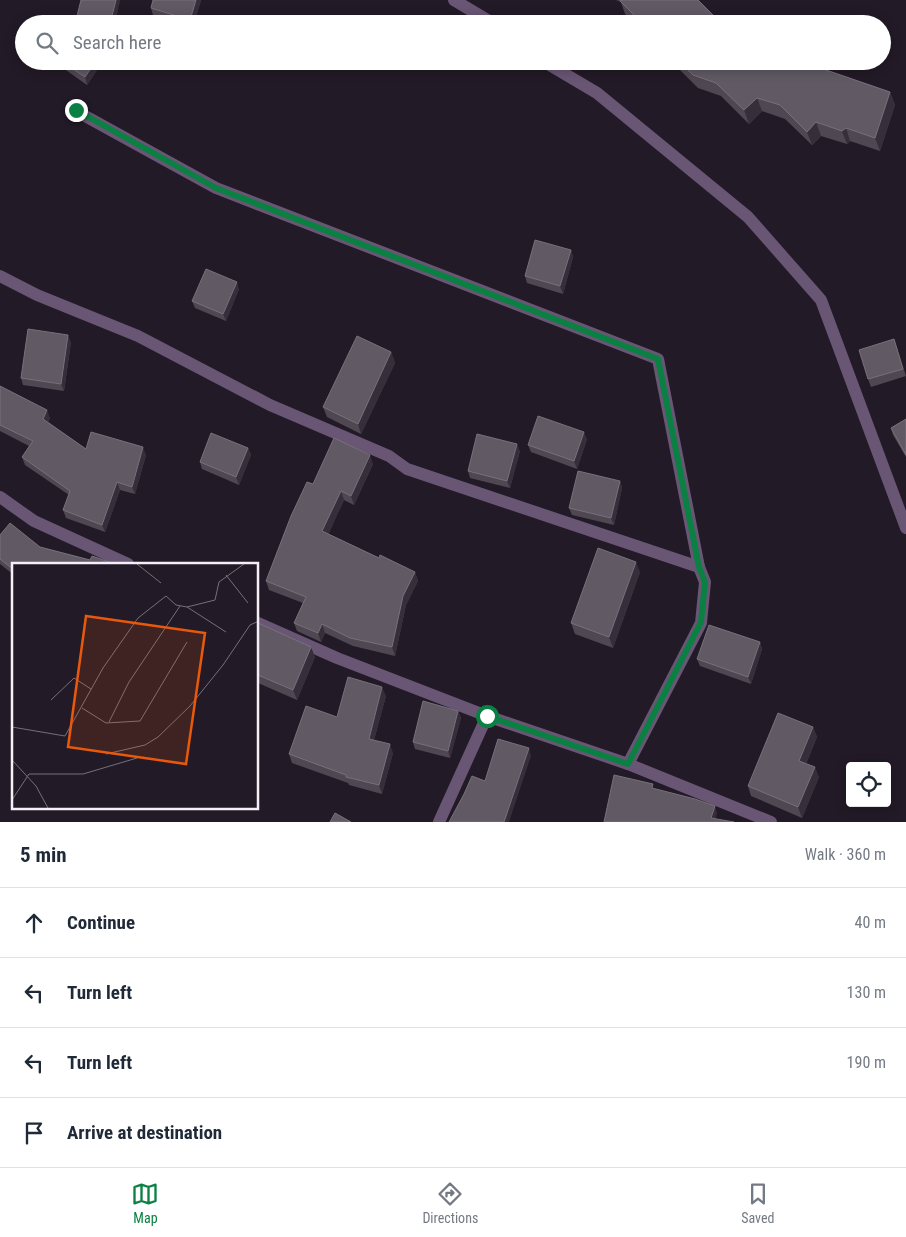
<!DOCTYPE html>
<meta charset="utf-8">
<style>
:root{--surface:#fff;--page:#f2f2f3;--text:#1f2937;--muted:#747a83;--line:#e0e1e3;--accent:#0b8043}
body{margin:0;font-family:"Roboto Condensed",sans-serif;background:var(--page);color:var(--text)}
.controls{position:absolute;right:15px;bottom:15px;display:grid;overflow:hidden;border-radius:5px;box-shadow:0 2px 12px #0003}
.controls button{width:45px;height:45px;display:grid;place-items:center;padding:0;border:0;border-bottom:1px solid var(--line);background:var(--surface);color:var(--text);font:25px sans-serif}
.stop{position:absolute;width:15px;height:15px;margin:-11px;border:4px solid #0b8043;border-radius:50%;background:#fff}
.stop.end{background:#0b8043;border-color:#fff;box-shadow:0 1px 5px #0008}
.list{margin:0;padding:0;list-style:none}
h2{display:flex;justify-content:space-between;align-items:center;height:65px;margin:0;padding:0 20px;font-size:21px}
h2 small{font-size:16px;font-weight:400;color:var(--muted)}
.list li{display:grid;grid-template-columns:32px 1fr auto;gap:15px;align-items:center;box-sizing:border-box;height:70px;padding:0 20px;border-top:1px solid var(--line)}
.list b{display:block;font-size:19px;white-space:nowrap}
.list em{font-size:16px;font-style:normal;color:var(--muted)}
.icon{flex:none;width:28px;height:28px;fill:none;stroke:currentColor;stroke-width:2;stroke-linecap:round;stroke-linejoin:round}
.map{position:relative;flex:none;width:906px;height:822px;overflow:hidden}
.search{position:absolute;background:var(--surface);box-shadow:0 2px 12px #0003;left:15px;right:15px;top:15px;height:55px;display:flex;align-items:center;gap:12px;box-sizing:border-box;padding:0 18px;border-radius:28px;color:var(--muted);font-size:19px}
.sheet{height:345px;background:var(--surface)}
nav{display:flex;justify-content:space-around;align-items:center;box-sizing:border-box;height:70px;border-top:1px solid var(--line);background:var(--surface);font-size:14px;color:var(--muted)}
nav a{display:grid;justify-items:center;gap:2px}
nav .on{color:var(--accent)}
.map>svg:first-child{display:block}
</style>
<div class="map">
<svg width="906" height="822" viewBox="0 0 906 822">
<rect width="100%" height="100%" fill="#221a26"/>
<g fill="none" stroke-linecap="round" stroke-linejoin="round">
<g stroke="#695574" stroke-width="12">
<polyline points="454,0 494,24"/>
<polyline points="543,61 597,93 748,217 821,300 906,528"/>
<polyline points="76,111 216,188 658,359 699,567 705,582 701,623 628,764"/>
<polyline points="0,276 37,295 138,336 270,405 389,456 407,469 699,567"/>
<polyline points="0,497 34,521 128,564"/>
<polyline points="258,623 337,658 487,716 628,764 771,822"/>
<polyline points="439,822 487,716"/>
</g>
</g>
<g fill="#4f4853">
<polygon points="201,0 194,24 181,24 153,15 151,8"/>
<polygon points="616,0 698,0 722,24 635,24 625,14 621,2"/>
<polygon points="56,61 103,61 87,85 56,63"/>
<polygon points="671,61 800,61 890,92 895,105 880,151 850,141 847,144 821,136 812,145 785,119 762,111 749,124 721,96 698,88"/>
<polygon points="571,250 573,257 563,294 527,283 525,276"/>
<polygon points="239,289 226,321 195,308 192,301"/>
<polygon points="894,339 906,376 871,387 868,379"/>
<polygon points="71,342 64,391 23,385 21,378"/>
<polygon points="391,352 395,363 361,434 327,417 323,407"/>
<polygon points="0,386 50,418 48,422 86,449 146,455 135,494 120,490 105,532 66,518 63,510 69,495 25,465 22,457 29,446 0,431"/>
<polygon points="906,419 906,457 893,435 891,428"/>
<polygon points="587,439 577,469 531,452 528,445"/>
<polygon points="248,448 251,455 239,485 202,469 200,462"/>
<polygon points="520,451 510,488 470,478 468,471"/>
<polygon points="373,464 354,505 344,500 328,534 379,558 415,572 418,581 406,605 395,656 353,646 325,633 321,642 297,631 294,623 303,603 269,590 266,581 313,484"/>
<polygon points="620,481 622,488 614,525 572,515 569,508"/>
<polygon points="0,535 40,547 90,560 14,564 14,575 0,564"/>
<polygon points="640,572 613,648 575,634 571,623"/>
<polygon points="258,623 315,657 297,700 258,683"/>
<polygon points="760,642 762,649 751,684 700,666 697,659"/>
<polygon points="386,696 374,740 393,753 382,794 349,785 348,783 292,763 289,754 337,717"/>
<polygon points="458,711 461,718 450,758 415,749 413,742"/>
<polygon points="813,727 817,737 806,764 819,777 802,818 751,796 748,786"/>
</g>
<g fill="#362e3a">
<polygon points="116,0 120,0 120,1 115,24 110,24"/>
<polygon points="196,0 201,0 194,24 192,24 190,20"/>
<polygon points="96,61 103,61 87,85 85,77"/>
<polygon points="890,92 895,105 880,151 875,138"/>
<polygon points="757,98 762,111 749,124 744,110"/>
<polygon points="816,122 821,136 812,145 807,132"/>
<polygon points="846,128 850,141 847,144 842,131"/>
<polygon points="571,250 573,257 563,294 560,286"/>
<polygon points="237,282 239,289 226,321 223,314"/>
<polygon points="68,335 71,342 64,391 61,384"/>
<polygon points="391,352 395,363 361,434 358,424"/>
<polygon points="47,410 50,418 45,427 43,419"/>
<polygon points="584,432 587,439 577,469 574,461"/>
<polygon points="517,444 520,451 510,488 507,481"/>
<polygon points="143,447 146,455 135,494 132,487"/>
<polygon points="248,448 251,455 239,485 236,477"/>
<polygon points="370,455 373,464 354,505 351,496"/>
<polygon points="620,481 622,488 614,525 611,518"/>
<polygon points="117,482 120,490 105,532 102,525"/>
<polygon points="341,491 344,500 326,540 322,531"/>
<polygon points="636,562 640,572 613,648 609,637"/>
<polygon points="415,572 418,581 406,605 395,656 392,647 403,596"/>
<polygon points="322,624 325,633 321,642 318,633"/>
<polygon points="760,642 762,649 751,684 748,677"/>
<polygon points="311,647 315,657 297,700 293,690"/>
<polygon points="382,687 386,696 372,747 369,739"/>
<polygon points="458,711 461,718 450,758 448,751"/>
<polygon points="813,727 817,737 803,771 799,761"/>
<polygon points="390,744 393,753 382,794 379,785"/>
<polygon points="529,748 531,756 509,822 504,822"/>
<polygon points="815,767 819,777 802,818 798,807"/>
<polygon points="715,806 717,813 715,822 711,818"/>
</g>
<g fill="#615a65" stroke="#78717c">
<polygon points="81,0 116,0 110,24 75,24"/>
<polygon points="153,0 196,0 190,20 151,8"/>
<polygon points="621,0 698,0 722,24 643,24 620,1"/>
<polygon points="61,61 96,61 85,77"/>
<polygon points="679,61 800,61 890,92 875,138 846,128 842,131 816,122 807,132 780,105 757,98 744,110 716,83 693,75"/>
<polygon points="535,240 571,250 560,286 525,276"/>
<polygon points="206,269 237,282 223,314 192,301"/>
<polygon points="28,329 68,335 61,384 21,378"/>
<polygon points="357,336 391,352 358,424 323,407"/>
<polygon points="894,339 903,369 868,379 859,350"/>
<polygon points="0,386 47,410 43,419 86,449 91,432 143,447 132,487 117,482 102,525 63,510 70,491 22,457 33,441 0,425"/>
<polygon points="538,416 584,432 574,461 528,445"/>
<polygon points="906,419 906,455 891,428"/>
<polygon points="211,433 248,448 236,477 200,462"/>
<polygon points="477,434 517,444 507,481 468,471"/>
<polygon points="334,438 370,455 351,496 341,491 322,531 379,558 380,555 415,572 403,596 392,647 350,638 322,624 318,633 294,623 306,597 266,581 291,516 307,482 313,484"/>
<polygon points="578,471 620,481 611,518 569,508"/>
<polygon points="10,523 40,547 90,560 92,556 115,564 14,564 14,570 0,559 0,535"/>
<polygon points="598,548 636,562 609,637 571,623"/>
<polygon points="258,623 311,647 293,690 258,675"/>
<polygon points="709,625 760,642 748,677 697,659"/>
<polygon points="348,677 382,687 369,739 390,744 379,785 346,777 346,775 289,754 306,706 337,717"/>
<polygon points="423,701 458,711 448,751 413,742"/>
<polygon points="778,713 813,727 799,761 815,767 798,807 748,786"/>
<polygon points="498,739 529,748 504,822 449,822 464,794 472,776 485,781"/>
<polygon points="614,775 653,784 652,788 695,799 715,806 711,818 734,822 604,822"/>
<polygon points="335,813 351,822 330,822"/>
</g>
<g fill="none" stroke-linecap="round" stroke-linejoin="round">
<polyline stroke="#0b8043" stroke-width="6" points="76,110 216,188 658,359 699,567 705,582 701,622 628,764 487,716"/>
</g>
<g transform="translate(12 563)">
<rect width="246" height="246" fill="#221a26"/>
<path fill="none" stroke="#76707a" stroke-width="1" d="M125,1l24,19M214,12l22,28M175,44l39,25M39,137l23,-22 17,11M70,145l24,15 34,-2 47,-79M97,159l20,-40 51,-76M0,164l53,9 38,-68 35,-50 28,-22 10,9 11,2 28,-7 4,-18 25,-18M94,191l39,-9 13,-8 32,-31 33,-41 27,-40 9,-4M0,197l24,26 12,22M0,237l17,-26h54l54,-16"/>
<path fill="#e8590c" fill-opacity="0.15" stroke="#e8590c" stroke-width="2.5" d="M74,53l119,17 -19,131 -118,-17z"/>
<rect width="246" height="246" fill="none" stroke="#f5f0f8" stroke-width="2.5"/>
</g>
</svg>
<div class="controls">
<button><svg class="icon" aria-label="locate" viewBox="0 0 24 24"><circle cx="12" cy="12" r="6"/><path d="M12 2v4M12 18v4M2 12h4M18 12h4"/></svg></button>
</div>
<div class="stop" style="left:487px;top:716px"></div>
<div class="stop end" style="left:76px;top:110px"></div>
<div class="search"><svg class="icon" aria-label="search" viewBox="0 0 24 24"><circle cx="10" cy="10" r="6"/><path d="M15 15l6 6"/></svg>Search here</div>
</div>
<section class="sheet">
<h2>5 min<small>Walk · 360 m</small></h2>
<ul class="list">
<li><svg class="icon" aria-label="ahead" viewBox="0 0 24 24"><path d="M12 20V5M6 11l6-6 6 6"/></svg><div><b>Continue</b></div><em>40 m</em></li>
<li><svg class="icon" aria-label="left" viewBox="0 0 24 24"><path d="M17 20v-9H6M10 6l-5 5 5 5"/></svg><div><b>Turn left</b></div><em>130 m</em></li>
<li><svg class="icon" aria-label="left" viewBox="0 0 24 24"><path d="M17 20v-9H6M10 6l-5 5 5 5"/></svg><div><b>Turn left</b></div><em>190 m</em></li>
<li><svg class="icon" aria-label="arrive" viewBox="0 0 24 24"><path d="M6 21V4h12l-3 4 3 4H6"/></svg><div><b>Arrive at destination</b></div></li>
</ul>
</section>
<nav>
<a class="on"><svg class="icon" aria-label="map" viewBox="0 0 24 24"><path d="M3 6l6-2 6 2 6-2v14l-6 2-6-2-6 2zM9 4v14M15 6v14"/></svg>Map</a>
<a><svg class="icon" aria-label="directions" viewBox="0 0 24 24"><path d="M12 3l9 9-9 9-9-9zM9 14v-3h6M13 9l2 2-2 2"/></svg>Directions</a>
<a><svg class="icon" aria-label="saved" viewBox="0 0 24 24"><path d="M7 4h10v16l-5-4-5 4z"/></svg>Saved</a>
</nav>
